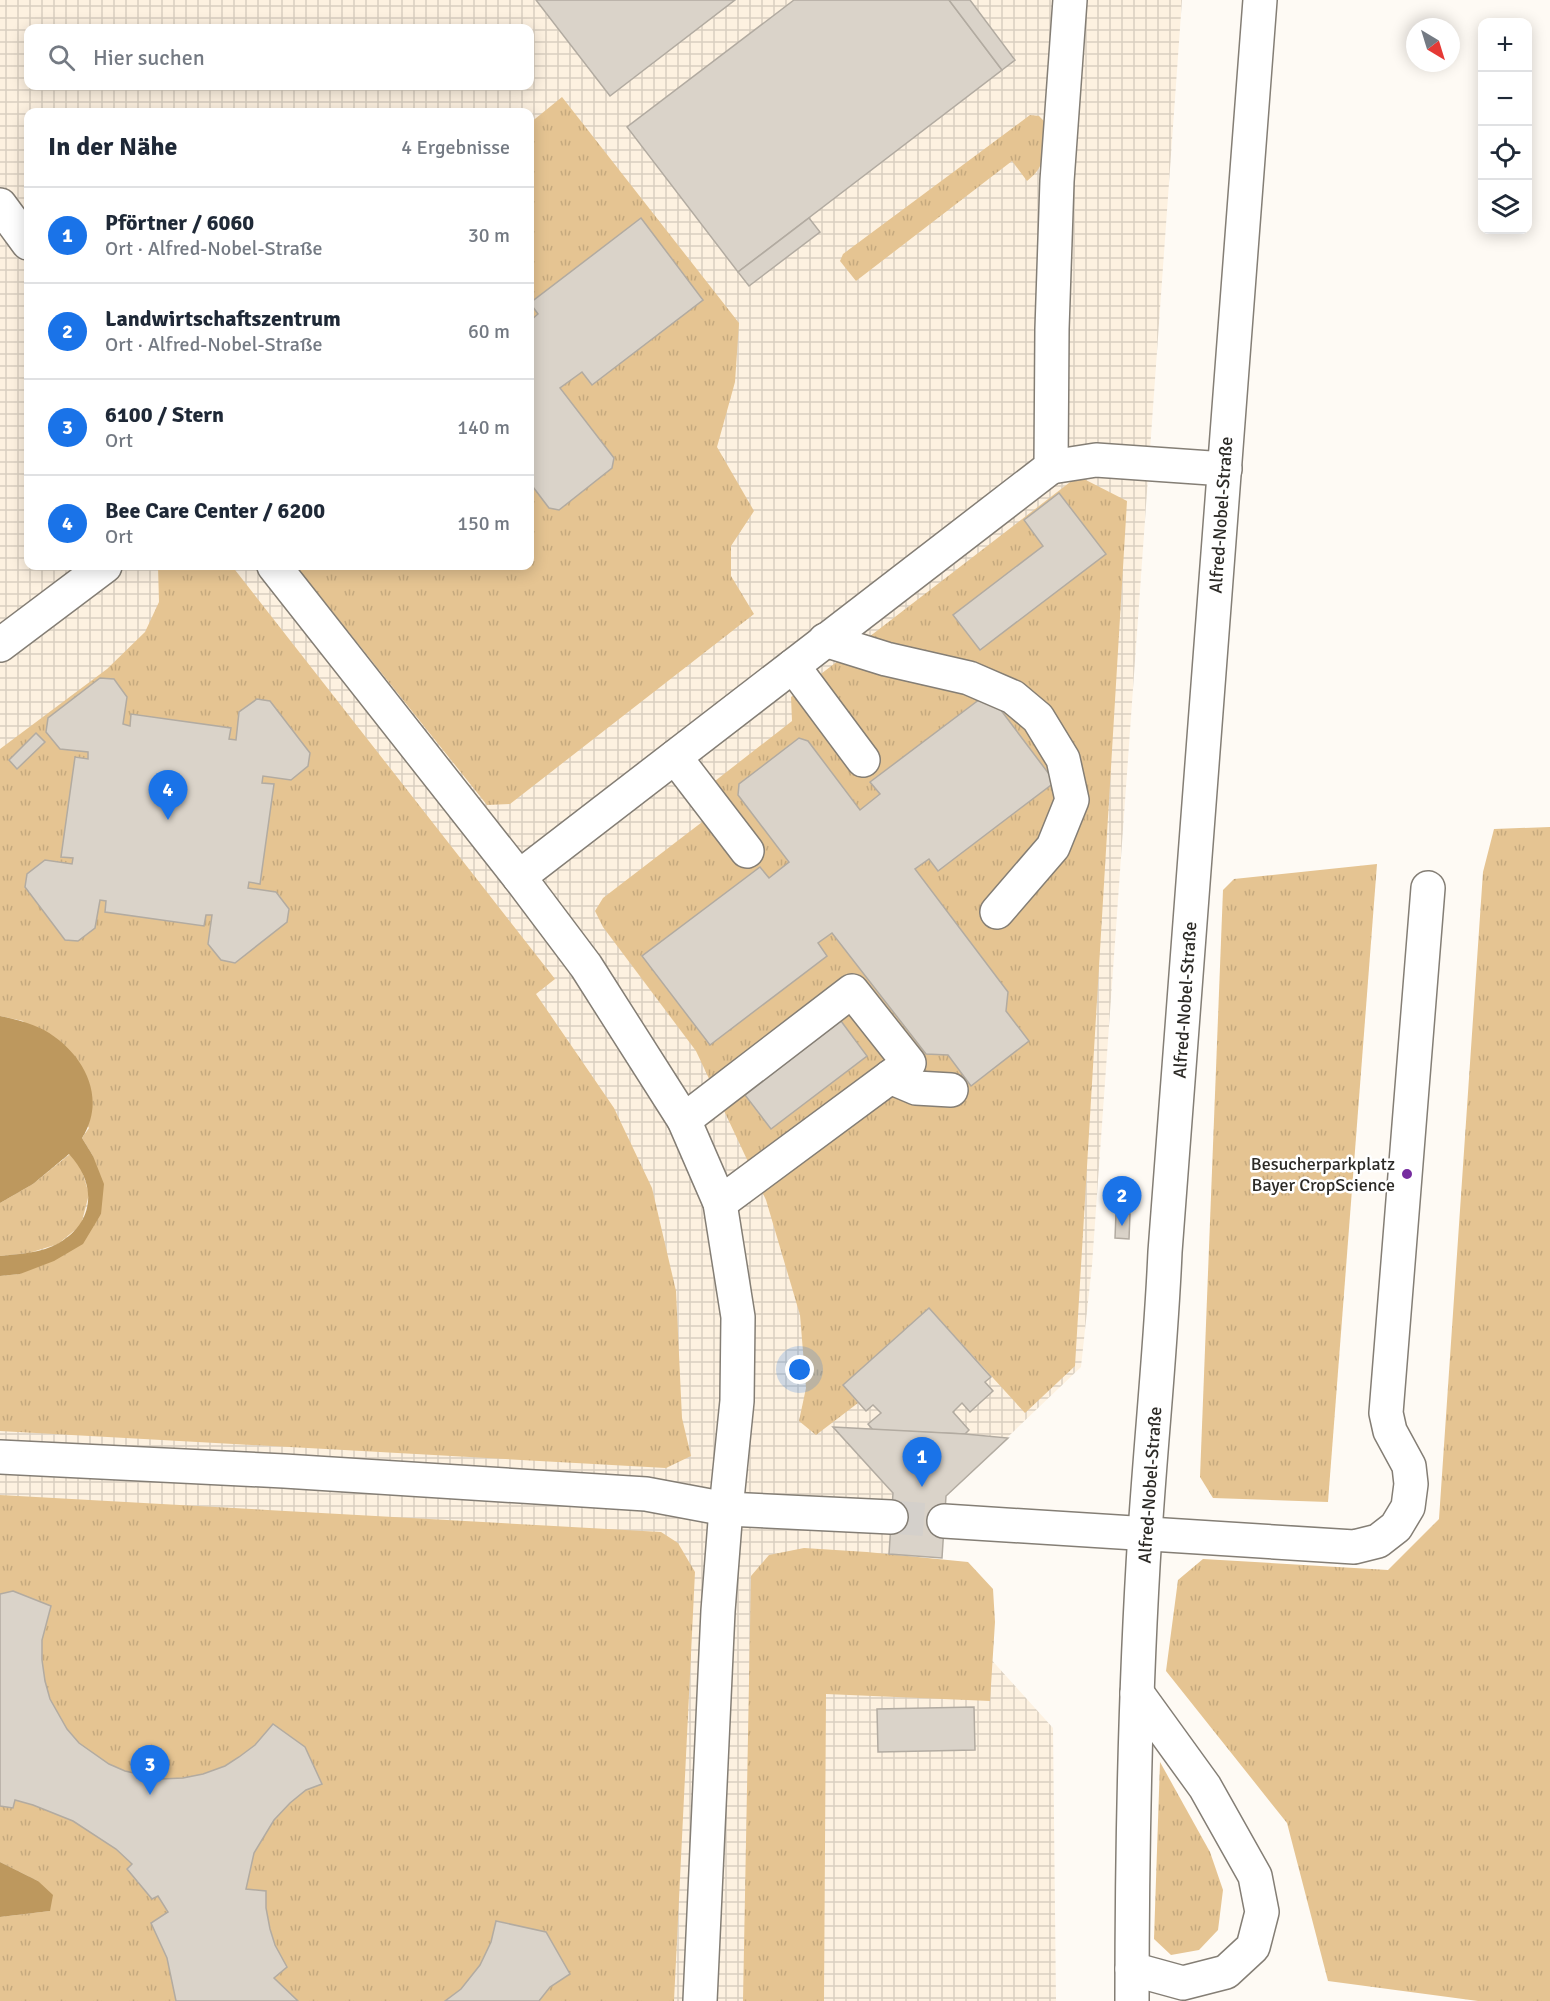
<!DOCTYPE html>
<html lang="de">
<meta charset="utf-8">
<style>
:root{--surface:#fff;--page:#f6f6f7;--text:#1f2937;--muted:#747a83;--line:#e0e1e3;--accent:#1a73e8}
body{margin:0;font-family:Signika,sans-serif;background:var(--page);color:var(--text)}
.controls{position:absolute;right:18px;top:18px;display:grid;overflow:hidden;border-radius:12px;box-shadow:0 3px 15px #0003}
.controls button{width:54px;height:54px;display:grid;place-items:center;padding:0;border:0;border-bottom:2px solid var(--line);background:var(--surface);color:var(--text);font:30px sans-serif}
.compass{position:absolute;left:1406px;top:18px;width:54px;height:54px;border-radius:50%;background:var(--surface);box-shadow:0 3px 15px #0003;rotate:142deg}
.you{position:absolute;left:800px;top:1370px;width:21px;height:21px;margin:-15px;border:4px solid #fff;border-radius:50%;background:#1a73e8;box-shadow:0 0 0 9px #1a73e833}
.badge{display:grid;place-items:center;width:39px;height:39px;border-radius:50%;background:var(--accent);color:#fff;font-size:20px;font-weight:700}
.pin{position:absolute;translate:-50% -50px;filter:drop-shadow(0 2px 3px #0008)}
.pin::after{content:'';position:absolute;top:32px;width:21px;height:18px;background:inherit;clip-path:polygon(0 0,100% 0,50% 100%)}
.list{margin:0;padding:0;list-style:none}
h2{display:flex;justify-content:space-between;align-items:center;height:78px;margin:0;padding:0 24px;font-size:26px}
h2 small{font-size:20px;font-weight:400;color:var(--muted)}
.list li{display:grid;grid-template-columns:39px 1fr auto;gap:18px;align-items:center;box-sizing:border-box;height:96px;padding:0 24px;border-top:2px solid var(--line)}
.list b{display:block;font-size:22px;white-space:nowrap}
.list p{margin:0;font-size:20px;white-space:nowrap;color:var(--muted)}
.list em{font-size:20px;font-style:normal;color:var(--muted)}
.icon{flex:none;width:33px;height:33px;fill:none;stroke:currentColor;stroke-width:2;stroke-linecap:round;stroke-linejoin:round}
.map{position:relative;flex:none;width:1550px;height:2001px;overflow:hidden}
.search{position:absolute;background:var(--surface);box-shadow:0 3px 15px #0003;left:24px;top:24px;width:510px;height:66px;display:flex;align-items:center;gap:15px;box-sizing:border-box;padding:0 21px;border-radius:12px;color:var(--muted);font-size:22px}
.panel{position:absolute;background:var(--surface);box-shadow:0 3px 15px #0003;left:24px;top:108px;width:510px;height:462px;border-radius:12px}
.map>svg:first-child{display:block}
</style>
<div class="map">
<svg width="1550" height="2001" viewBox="0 0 1550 2001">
<defs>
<pattern id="industrial-grid" width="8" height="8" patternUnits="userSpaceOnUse" patternTransform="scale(1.5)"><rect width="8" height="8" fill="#fdf1e0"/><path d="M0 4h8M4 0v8" fill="none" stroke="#d9cfc0"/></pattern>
<pattern id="grass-tufts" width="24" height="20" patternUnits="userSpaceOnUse" patternTransform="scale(1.5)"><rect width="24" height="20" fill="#e5c492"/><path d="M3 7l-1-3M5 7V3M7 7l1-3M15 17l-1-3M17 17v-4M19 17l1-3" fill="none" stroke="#c5a97e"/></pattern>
</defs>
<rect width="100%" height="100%" fill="#fefaf4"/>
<path fill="url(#industrial-grid)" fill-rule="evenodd" d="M0,0h1182l-90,1265 -11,102 -135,129 -4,62 -27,-2v19l138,153 3,273h-1056zM28,28h502v58h-502zM28,112h502v454h-502z"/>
<g fill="url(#grass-tufts)">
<polygon points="562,97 739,323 735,382 717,447 754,511 731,546 731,576 754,614 510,804 487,805 296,566 530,566 530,123"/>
<path d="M1030,115l9,1 7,7c-2,25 3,41 -19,58l-15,-20 -156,120 -16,-20 3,-7z"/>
<polygon points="1078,476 1127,501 1075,1366 1025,1413 929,1308 843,1385 858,1403 816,1435 799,1421 806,1388 800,1315 766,1200 696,1051 603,927 595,911 603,898 723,806 715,781 792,721 791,697"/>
<polygon points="158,566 232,566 555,979 536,994 614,1108 652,1188 676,1291 682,1418 691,1456 666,1468 0,1431 0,1276 20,1274 101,1214 93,1156 82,1138 89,1128 23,1021 0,1016 0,749 107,669 145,632 159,602"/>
<polygon points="1550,827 1550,2001 1478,2001 1328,1981 1287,1823 1166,1671 1178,1580 1203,1559 1388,1570 1439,1519 1483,872 1494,829"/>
<polygon points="1377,864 1328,1502 1213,1498 1200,1477 1223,890 1234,879"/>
<polygon points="70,1154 81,1168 89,1194 81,1225 58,1244 29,1253 0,1256 0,1203 33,1184"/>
<polygon points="0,1495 661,1532 678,1543 695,1572 674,2001 0,2001 0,1917 50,1911 38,1881 0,1862"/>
<polygon points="804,1548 867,1552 968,1562 993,1589 995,1622 990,1701 826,1694 824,2001 743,2001 751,1576 769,1555"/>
<polygon points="1160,1762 1210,1852 1223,1890 1218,1930 1199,1950 1171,1955 1154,1939"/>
</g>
<g fill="#bd985e">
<path d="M0,1016c15,3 30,7 44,14 39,22 64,67 38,108l11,18 11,28 -3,30 -18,30 -29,17 -34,13 -20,2v-20c19,-2 42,-3 59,-13 36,-21 38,-59 10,-89l-36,30 -33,19z"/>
<polygon points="0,1862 38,1881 53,1895 50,1911 0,1917"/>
</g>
<g fill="#dad3c9" stroke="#b2aba1" stroke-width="1.5">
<polygon points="536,0 735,0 610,96"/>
<polygon points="794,0 949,0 1002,70 738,272 627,127"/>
<polygon points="949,0 970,0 1015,60 1002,70"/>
<polygon points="641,218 703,300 592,385 582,372 560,388 614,458 612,468 559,510 549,508 530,483 530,321 538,314 530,303"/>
<polygon points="809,218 820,232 749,286 738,272"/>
<polygon points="1059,493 1106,554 980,650 953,615 1043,546 1024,520"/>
<polygon points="100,678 114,679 127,697 123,724 130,726 131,714 231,728 229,739 236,740 239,712 257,699 270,701 310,753 308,766 291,780 263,776 262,783 274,784 260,884 249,882 248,888 276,892 289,909 287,922 235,963 221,960 208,944 212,915 206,915 204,926 105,912 106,901 100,900 95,928 78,941 65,940 25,887 27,874 45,860 72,864 73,858 61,857 75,757 88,759 88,752 60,749 46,732 48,718"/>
<polygon points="988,693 1055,782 938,871 929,859 915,869 1008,992 1006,1011 1029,1041 971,1086 948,1055 926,1054 832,933 818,943 827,956 710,1045 642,956 760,867 769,878 789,862 738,795 739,784 799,738 808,741 860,810 880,794 870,782"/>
<polygon points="36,733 45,742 17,769 9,760"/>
<polygon points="841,1021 867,1056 771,1129 745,1095"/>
<polygon points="1116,1213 1130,1214 1129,1239 1115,1238"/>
<polygon points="929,1308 991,1377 985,1382 993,1391 970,1412 962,1403 953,1412 969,1430 965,1434 873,1430 868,1424 881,1413 873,1405 866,1411 843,1385"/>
<polygon points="833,1427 965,1434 1008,1438 946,1496 942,1558 889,1554 893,1493"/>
<polygon points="13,1591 51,1606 42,1640 42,1660 45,1681 50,1699 67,1729 79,1743 109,1764 125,1771 160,1779 183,1778 203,1774 225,1766 239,1757 255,1745 273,1724 305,1747 322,1784 306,1790 290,1803 274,1820 254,1853 246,1889 266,1891 266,1908 270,1929 275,1945 287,1967 274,1978 298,2001 176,2001 167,1958 151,1923 168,1912 158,1896 152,1899 127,1869 132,1864 116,1849 73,1821 33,1805 15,1800 13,1808 0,1806 0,1594"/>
<polygon points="974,1707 975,1750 878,1752 877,1709"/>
<polygon points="496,1921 546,1932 570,1974 550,1987 539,2001 445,2001 461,1989 480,1965 491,1942"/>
</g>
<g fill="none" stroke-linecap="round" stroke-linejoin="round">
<polyline stroke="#d4d0cb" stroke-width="33" stroke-dasharray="33 16" stroke-linecap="butt" points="891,1517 944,1521"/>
<defs>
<g id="minor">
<polyline points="0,205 28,243"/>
<polyline points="1051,467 1096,460 1225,469"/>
<polyline points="274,566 519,877 1051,467 1052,329 1057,181 1070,0"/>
<polyline points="825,640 886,659 969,678 1013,697 1038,718 1063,759 1072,800 1053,847 997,912"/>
<polyline points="0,645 105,566"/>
<polyline points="793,666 863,760"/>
<polyline points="675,757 747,851"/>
<polyline points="519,877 586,966 684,1120 720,1203 738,1317 737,1401 726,1509 718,1611 700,2001"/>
<polyline points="890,1077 916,1088 951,1090"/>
<polyline points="684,1120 852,991 909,1063 720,1203"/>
<polyline points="0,1457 284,1471 646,1494 726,1509 891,1517"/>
<polyline points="944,1521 1354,1547 1378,1541 1396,1527 1408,1507 1411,1484 1409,1466 1390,1431 1386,1413 1428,888"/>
<polyline points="1132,1969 1183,1983 1226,1972 1253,1947 1262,1912 1255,1876 1205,1787 1137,1693"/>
<path d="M1132,2001c0,-156 3,-312 13,-468 6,-94 16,-187 20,-281l95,-1252"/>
</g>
</defs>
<use href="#minor" stroke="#847e75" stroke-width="36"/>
<use href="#minor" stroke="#fff" stroke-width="33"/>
</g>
<circle fill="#762c9f" stroke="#fff" stroke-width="2" cx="1407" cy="1174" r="6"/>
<g text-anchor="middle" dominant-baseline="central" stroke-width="5" stroke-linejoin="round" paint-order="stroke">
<g font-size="18" fill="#2c2a26" stroke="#fff">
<text transform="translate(1221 515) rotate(-86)">Alfred-Nobel-Straße</text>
<text transform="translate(1185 1000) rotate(-86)">Alfred-Nobel-Straße</text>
<text transform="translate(1150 1485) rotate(-86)">Alfred-Nobel-Straße</text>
</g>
<g font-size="18" fill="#2c2a26" stroke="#fff" text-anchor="end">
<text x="1395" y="1164">Besucherparkplatz<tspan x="1395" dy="21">Bayer CropScience</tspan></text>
</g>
</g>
</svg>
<div class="controls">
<button>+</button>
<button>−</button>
<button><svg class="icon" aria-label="locate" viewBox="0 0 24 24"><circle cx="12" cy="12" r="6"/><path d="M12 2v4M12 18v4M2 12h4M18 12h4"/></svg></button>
<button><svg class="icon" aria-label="layers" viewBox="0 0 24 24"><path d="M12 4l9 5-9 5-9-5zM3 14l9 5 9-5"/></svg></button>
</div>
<svg class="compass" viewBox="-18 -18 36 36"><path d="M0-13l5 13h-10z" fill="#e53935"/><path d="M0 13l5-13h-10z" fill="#747a83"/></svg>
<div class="you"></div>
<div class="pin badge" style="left:922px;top:1487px">1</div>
<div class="pin badge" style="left:1122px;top:1226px">2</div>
<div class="pin badge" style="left:150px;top:1795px">3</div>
<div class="pin badge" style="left:168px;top:820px">4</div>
<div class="search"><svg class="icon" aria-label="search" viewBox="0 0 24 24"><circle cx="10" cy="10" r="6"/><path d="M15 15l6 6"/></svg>Hier suchen</div>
<section class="panel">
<h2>In der Nähe<small>4 Ergebnisse</small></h2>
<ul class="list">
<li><span class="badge">1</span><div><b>Pförtner / 6060</b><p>Ort · Alfred-Nobel-Straße</p></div><em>30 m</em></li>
<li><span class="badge">2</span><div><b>Landwirtschaftszentrum</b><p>Ort · Alfred-Nobel-Straße</p></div><em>60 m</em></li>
<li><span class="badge">3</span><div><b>6100 / Stern</b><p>Ort</p></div><em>140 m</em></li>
<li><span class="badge">4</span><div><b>Bee Care Center / 6200</b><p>Ort</p></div><em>150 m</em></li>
</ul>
</section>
</div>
